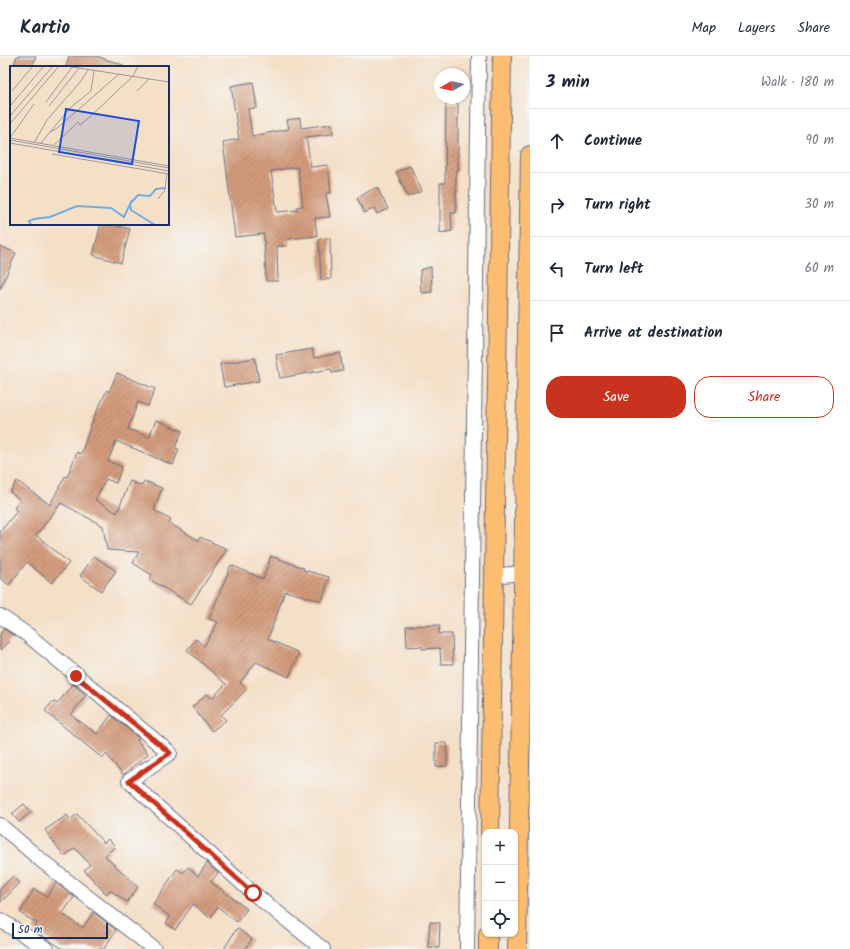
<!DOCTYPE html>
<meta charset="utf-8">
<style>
:root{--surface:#fff;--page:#f6f6f7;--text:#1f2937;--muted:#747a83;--line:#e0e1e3;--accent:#c8321e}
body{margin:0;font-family:Kalam,sans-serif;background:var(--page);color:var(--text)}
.controls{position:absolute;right:12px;bottom:12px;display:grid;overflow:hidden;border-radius:8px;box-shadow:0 1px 3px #0004}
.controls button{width:36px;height:36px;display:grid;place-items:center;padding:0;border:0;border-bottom:1px solid var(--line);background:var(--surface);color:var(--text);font:20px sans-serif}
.compass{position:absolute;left:434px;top:12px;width:36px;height:36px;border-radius:50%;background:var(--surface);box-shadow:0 1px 3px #0004;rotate:261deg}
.scale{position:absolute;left:12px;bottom:10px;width:96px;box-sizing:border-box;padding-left:4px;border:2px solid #1b2f5e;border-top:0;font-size:11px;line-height:14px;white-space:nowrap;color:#1b2f5e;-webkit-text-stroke:3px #f6f6f2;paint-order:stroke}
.stop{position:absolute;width:12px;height:12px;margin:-9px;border:3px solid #c8321e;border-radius:50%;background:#fff}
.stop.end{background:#c8321e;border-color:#fff;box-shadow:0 1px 4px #0008}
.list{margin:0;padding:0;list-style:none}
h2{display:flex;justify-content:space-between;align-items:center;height:52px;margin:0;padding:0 16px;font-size:17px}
h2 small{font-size:13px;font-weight:400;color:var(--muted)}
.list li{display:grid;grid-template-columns:26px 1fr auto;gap:12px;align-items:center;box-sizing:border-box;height:64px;padding:0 16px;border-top:1px solid var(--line)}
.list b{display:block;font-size:15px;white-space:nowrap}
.list em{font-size:13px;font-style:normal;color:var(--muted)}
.actions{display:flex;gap:8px;padding:12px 16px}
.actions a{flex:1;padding:9px 0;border:1px solid var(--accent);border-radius:16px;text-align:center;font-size:14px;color:var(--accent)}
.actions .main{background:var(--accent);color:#fff}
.icon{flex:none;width:22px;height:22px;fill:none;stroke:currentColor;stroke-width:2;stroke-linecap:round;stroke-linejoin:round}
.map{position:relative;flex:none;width:530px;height:893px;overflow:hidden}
header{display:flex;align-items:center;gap:24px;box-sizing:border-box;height:56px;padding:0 20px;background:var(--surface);border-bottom:1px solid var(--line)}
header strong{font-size:19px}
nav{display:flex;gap:22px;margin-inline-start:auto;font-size:14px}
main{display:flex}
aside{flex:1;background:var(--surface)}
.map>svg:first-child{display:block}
</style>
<header>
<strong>Kartio</strong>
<nav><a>Map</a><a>Layers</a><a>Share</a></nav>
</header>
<main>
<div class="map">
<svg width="530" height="893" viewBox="0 0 530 893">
<defs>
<pattern id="building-hatch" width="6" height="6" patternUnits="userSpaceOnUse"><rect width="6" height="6" fill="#d39b7c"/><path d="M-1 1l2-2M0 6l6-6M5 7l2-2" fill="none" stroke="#aa7f69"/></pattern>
</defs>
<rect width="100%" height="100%" fill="#f6f6f2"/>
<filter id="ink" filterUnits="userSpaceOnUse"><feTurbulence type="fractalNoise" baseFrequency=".025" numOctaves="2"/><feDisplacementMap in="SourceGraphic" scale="8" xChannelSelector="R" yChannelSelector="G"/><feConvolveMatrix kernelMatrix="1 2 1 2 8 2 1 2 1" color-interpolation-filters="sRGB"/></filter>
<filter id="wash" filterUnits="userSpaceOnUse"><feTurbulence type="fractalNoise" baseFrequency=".012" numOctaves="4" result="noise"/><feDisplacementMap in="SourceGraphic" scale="16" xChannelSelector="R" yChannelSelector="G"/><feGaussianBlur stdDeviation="0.9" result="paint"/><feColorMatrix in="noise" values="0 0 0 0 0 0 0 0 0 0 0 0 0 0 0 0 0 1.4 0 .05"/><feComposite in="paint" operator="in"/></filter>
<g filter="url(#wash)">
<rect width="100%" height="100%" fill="#f4dfc7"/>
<g id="blocks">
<g fill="url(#building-hatch)" fill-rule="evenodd">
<polygon points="17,0 36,0 32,11 13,11"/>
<polygon points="69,0 96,0 123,9 123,11 66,11"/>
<path d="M253,26l4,26 -9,1 4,27 37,-7 -2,-9 13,-2 1,10 31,-4 1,10 -27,3 5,30 17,-2 3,28h-5l4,24 -15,1 2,18 -30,3v7h-10l1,35h-12l-2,-47 -29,3 -12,-95 16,-3 -8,-53zM296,111l2,1 5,38 -6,1 1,3 -21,2 -6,-41z"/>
<polygon points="446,47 458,47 458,115 456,115 456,157 451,157 452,175 440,177 440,127 445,127"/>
<polygon points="410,110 422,135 408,141 396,116"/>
<polygon points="377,131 388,153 377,158 374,152 365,157 357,142"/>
<polygon points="101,168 111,168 130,173 121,207 93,199"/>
<polygon points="330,182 331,223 321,224 319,183"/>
<polygon points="0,190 16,197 0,233"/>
<polygon points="431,211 432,236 421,237 420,214"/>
<polygon points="312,293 314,302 340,297 343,315 332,317 331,313 280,322 276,299"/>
<polygon points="255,302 259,325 224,331 220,308"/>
<polygon points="117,317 155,333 148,350 138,346 128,373 149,381 156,364 182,375 175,392 179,393 173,409 116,385 108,405 122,411 116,427 106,423 95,444 117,457 130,425 142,430 144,425 162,432 154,454 171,464 169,467 198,484 200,481 227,493 191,548 149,523 152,519 133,507 139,496 107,494 103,470 61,447 36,479 69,507 52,527 27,506 9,529 0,522 0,476 17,455 14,452 20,444 10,436 17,425 50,449 65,420 67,421 77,396 81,398 94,361 107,334 109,336"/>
<polygon points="94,500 116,515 101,535 80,520"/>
<polygon points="271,500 304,512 303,514 329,521 322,545 285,535 268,583 299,597 289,621 256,606 240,627 247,633 221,659 226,664 212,675 192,651 207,638 212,642 226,628 187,594 196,583 204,590 218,566 209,563 231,509 263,523"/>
<polygon points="439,569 439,578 452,578 453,608 441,608 440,592 422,593 422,590 407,591 406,570"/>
<polygon points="4,573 14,580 0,594 0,578"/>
<polygon points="73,628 86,639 71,659 97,678 111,659 139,682 137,684 148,698 123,719 106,698 102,702 45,655 53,645 57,648"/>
<polygon points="436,687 447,687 447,710 436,711"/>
<polygon points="24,748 31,756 19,766 12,758"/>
<polygon points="77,758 104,787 108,783 115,790 105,800 138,831 127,846 110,834 106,838 84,814 90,809 75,792 64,800 45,774 67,759 70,764"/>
<polygon points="207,807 218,817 211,826 247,853 237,866 218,851 210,862 193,848 175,874 166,867 170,861 153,848 177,813 183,817 188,811 198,820"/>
<polygon points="13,820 20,827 0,847 0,833"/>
<polygon points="56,827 74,841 62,858 83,872 93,856 116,874 104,893 63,893 33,874 37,867 20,857 34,833 47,841"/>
<polygon points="430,866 440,867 439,892 428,891"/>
<polygon points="237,872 252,883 245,893 224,893"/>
</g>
</g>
</g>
<g filter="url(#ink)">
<use href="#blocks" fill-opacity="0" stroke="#676d83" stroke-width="1"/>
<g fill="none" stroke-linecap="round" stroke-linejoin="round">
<defs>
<g id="minor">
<polyline points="493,520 530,516"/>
<polyline points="0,560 28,579 170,697 129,725 253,837 323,893"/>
<polyline points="0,769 42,805 154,893"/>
<polyline points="0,864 47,893"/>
<polyline points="467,893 479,0"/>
</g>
<g id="major">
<polyline points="490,776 502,0"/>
<polyline points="488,893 488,878"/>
<polyline points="517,893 530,99"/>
</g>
</defs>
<use href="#minor" stroke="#676d83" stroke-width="16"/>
<use href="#major" stroke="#676d83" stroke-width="20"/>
<use href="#minor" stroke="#fff" stroke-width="14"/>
<use href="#major" stroke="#fcbd6f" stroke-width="18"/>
</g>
</g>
<g fill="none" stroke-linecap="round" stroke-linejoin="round" filter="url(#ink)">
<polyline stroke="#c8321e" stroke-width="5" points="76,620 170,697 129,725 253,837"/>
</g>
<g transform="translate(10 10)">
<rect width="159" height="159" fill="#f4dfc7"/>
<path fill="none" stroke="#71ade3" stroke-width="2" d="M21,159l-2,-4 5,-2 16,-2 27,-11 34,2 13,9 8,-17M145,159l-24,-15 -1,-6 8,-9 12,1 6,-7 9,-1"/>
<path fill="none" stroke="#9d999d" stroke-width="1" d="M56,0l103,16M2,25l21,-25M127,25l12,-12M36,36l27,-36M0,40l34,-40M39,40l30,-38M0,50l43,-50M0,58l49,-58M40,66l6,-3 63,-55M0,72l159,28M0,72l24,-34M0,74l159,28M0,77l159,28M24,77l13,-23 34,-39 7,-11M31,77l29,-35 21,-17 3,-20M43,80l25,-24 2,3 12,-10 41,-39 5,-10M42,88l117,20M148,133l7,-9 2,-17"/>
<path fill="#1d4ed8" fill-opacity="0.15" stroke="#1d4ed8" stroke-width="2" d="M56,43l73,12 -7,43 -73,-12z"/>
<rect width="159" height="159" fill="none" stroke="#1b2f5e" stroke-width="2"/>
</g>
</svg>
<div class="controls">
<button>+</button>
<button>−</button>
<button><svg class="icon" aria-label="locate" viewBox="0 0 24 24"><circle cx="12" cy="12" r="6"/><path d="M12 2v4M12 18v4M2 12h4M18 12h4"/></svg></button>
</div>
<svg class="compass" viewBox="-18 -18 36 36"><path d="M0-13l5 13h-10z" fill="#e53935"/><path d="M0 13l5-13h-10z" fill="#747a83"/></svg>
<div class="scale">50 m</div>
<div class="stop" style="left:253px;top:837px"></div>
<div class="stop end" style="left:76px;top:620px"></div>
</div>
<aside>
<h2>3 min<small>Walk · 180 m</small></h2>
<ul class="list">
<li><svg class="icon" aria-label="ahead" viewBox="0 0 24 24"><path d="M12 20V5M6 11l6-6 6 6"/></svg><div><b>Continue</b></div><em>90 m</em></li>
<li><svg class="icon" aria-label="right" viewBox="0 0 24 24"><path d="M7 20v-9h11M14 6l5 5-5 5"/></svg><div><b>Turn right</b></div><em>30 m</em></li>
<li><svg class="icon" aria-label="left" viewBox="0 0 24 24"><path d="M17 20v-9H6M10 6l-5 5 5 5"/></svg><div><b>Turn left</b></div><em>60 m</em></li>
<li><svg class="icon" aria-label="arrive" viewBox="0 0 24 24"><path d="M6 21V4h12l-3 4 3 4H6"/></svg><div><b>Arrive at destination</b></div></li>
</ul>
<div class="actions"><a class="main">Save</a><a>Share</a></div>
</aside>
</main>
